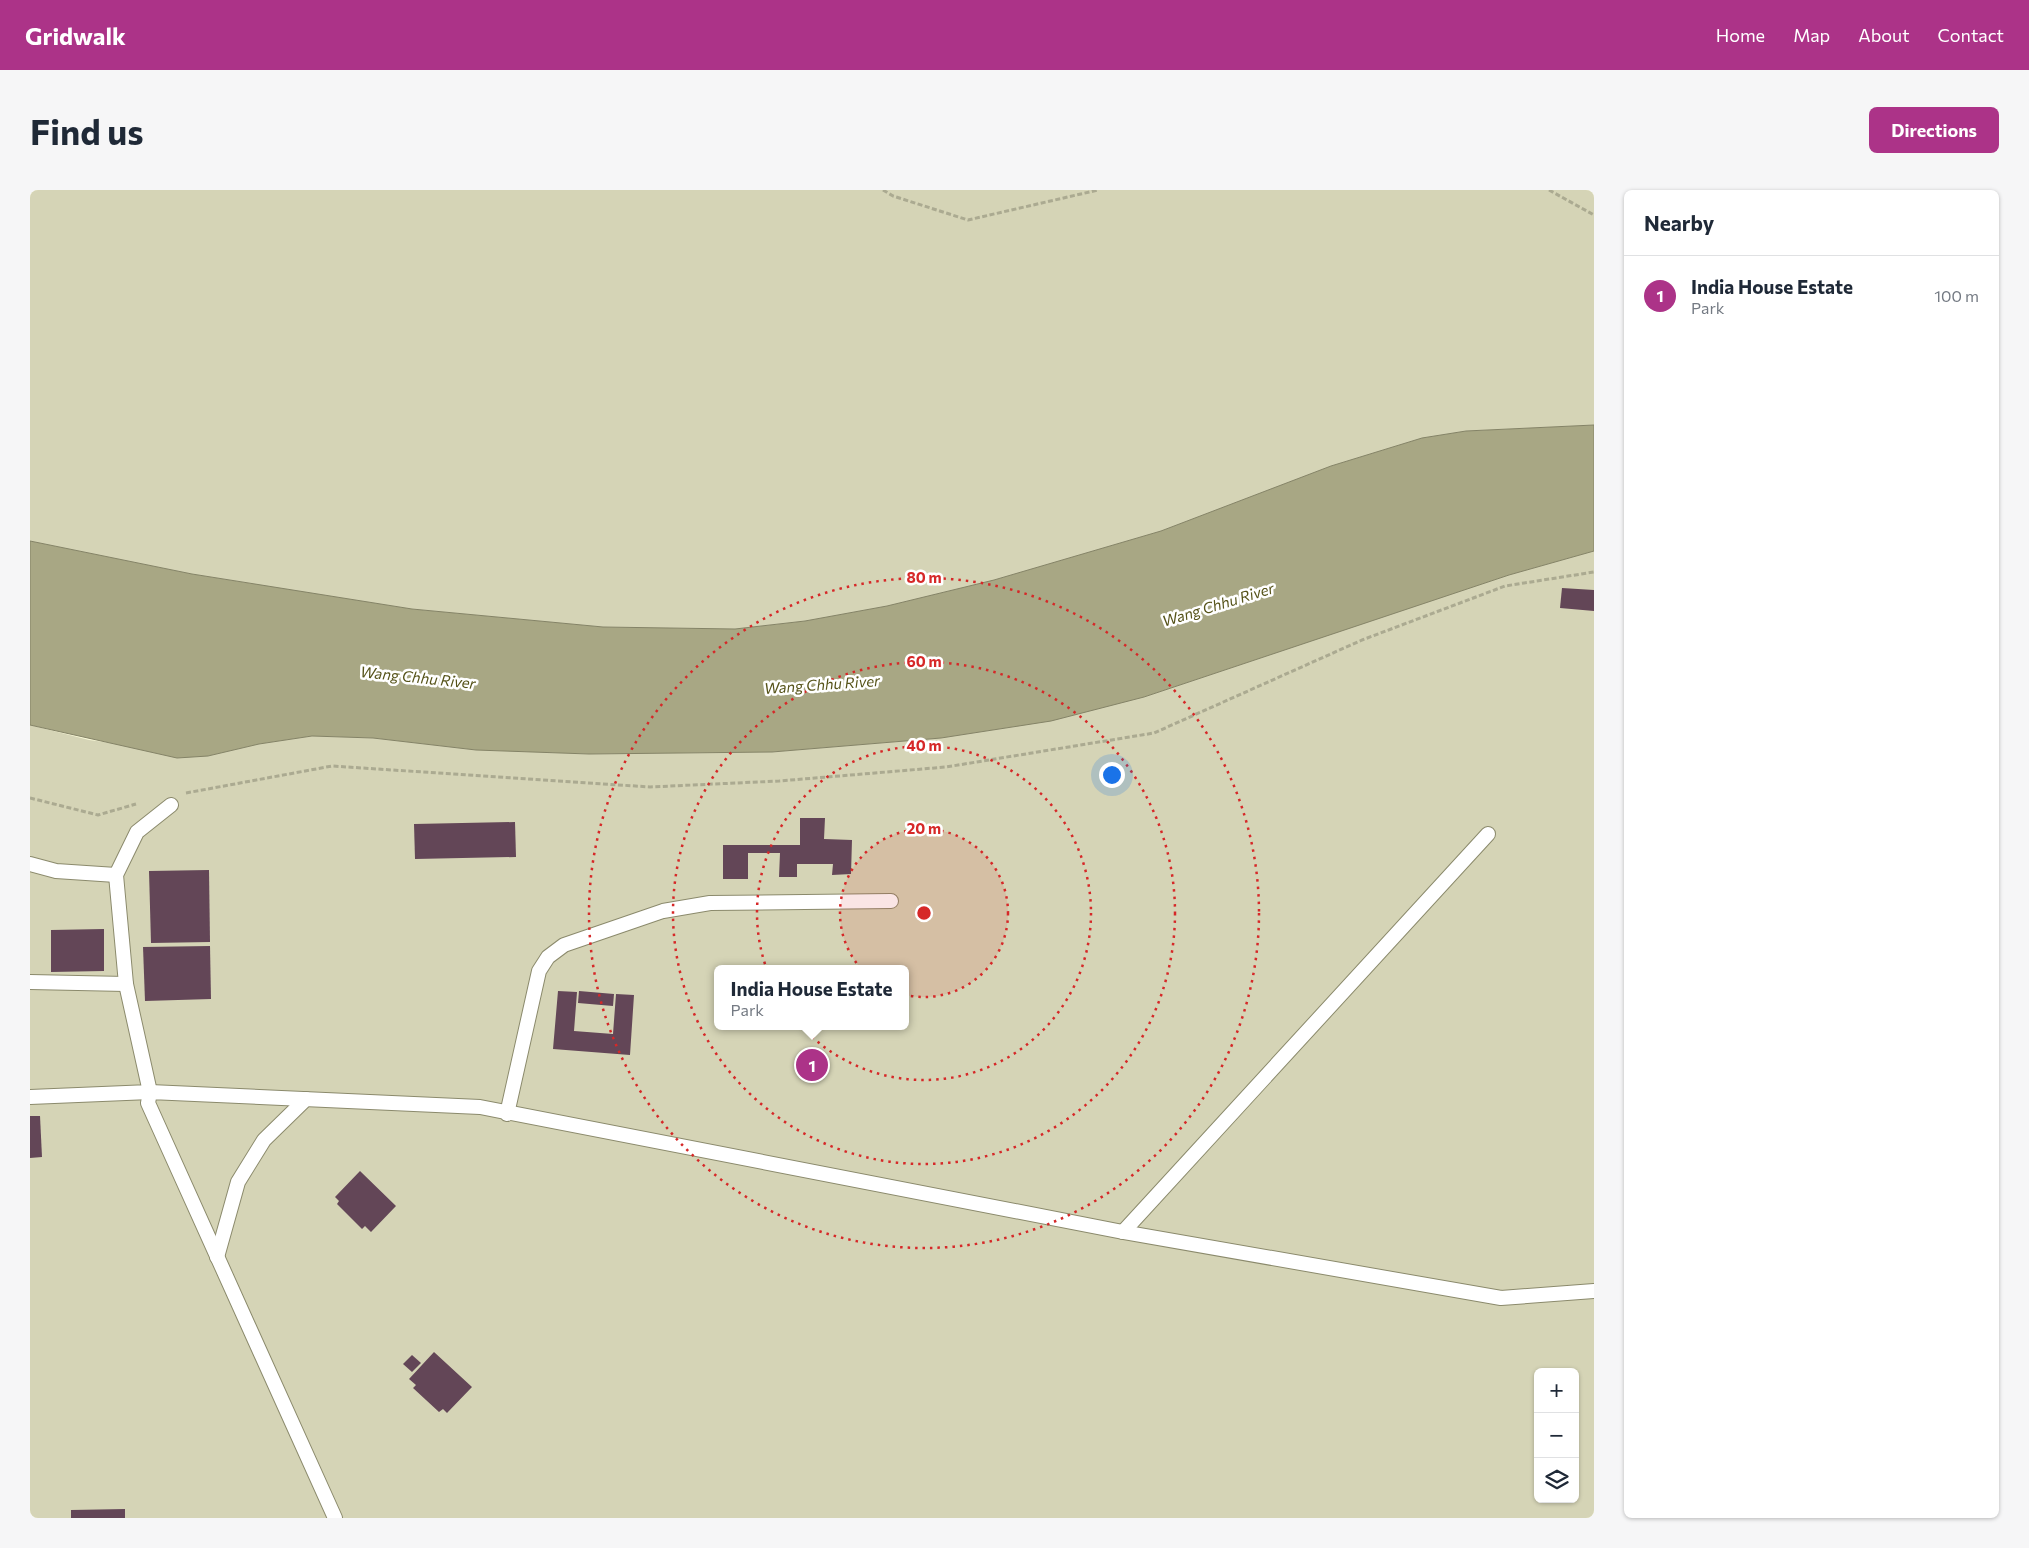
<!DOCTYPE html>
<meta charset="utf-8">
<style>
:root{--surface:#fff;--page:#f6f6f7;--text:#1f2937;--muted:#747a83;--line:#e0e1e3;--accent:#ac3388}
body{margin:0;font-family:Commissioner,sans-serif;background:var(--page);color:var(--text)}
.controls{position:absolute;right:15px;bottom:15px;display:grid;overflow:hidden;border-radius:8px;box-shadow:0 1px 4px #0004}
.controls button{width:45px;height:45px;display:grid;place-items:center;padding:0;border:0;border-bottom:1px solid var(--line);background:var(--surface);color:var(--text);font:25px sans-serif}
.you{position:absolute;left:1081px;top:584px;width:18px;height:18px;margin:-12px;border:4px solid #fff;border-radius:50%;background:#1a73e8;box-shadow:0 0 0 8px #1a73e833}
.badge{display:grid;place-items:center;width:32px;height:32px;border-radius:50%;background:var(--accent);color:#fff;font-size:16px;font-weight:700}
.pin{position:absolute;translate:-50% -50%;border:2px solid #fff;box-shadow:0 1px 5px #0006}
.popup{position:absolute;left:684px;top:775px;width:195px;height:65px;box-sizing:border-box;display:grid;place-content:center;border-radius:8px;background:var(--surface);filter:drop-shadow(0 1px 4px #0005);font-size:16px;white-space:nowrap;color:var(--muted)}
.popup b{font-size:19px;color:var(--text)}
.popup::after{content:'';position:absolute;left:50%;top:100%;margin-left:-10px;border:10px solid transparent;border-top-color:var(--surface)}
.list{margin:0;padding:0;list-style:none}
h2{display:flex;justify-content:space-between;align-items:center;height:65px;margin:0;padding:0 20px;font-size:21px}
h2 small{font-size:16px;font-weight:400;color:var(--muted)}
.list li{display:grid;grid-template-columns:32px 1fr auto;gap:15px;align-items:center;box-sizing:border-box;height:80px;padding:0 20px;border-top:1px solid var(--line)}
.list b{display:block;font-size:19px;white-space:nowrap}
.list p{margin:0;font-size:16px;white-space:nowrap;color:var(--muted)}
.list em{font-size:16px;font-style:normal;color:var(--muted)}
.icon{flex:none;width:28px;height:28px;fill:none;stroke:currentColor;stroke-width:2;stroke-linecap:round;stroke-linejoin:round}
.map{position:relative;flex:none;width:1564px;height:1328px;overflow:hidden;border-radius:8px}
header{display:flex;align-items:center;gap:30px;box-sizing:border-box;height:70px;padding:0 25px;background:var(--accent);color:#fff}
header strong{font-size:24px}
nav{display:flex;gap:28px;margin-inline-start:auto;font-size:18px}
.intro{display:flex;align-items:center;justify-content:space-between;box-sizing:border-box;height:120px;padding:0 30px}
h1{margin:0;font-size:35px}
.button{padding:12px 22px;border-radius:8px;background:var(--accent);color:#fff;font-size:18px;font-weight:700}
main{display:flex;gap:30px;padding:0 30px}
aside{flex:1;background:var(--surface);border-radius:8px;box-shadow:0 1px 4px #0004}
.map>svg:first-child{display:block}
</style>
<header>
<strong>Gridwalk</strong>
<nav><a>Home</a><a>Map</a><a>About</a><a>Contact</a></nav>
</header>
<div class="intro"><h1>Find us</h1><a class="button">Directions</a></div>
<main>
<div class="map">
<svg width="1564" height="1328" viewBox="0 0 1564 1328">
<rect width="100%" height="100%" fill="#f9f8d7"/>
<g fill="#d5d4b6" fill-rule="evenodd">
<polygon points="0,0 1564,0 1564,235 1436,241 1392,248 1301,276 1131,341 964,390 857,416 775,431 705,439 573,437 382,419 162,384 0,351"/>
<path d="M1564,361v967h-1564v-793l59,15 119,16 51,-12 53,-8 61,2 103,12 113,4 183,-2 169,-14 203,-41 365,-122zM688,779h188v57h-188zM1508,1182h37v127h-37z"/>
</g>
<polygon fill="#a8a784" stroke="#848367" points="1564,235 1564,361 1479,385 1114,507 1021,531 911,548 742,562 559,564 446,560 343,548 282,546 229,554 178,566 147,568 0,535 0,351 162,384 382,419 573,437 705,439 775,431 857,416 964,390 1131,341 1301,276 1392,248 1436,241"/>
<g fill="#634657">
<polygon points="1532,398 1564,400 1564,421 1530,418"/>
<polygon points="770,628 795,628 794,649 822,650 821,684 802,685 803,674 767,674 767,687 749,687 750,663 718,663 718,689 693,689 693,655 770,655"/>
<polygon points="485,632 486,667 385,669 384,634"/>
<polygon points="179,680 180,752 121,753 119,681"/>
<polygon points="74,739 74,781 21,782 21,740"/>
<polygon points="180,756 181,809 115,811 113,757"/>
<polygon points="528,801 547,802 544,841 583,844 586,804 604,805 600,865 523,859"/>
<polygon points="549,801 584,804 583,816 548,813"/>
<polygon points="0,926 10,926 12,967 0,968"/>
<polygon points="330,981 366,1016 341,1042 335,1036 332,1039 307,1014 309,1011 305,1007"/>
<polygon points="404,1162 442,1197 417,1223 413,1219 409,1222 383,1198 386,1195 379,1189"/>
<polygon points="382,1165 391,1173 382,1182 373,1174"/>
<polygon points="95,1319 95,1328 41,1328 41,1320"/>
</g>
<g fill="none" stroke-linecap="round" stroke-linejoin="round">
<defs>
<g id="lane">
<polyline points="0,674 26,681 86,685"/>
<polyline points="0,792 96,794"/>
<polyline points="0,907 120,902 96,794 86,685 107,642 141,615"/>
<polyline points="477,924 509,781 518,767 534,755 633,721 680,713 861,711"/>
<polyline points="1093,1042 1458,644"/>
<polyline points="187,1067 208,992 234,950 276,909"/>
<polyline points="305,1328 118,913 120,902 450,917 1093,1042 1471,1108 1564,1101"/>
</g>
</defs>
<use href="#lane" stroke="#8b8a6c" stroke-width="16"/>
<g stroke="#abaa91" stroke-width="3" stroke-dasharray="5 2.5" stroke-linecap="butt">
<polyline points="853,0 863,6 938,30 1068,0"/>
<polyline points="1519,0 1564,25"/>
<polyline points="156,603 302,576 620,597 749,591 916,577 1124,543 1332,450 1475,396 1564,382"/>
<polyline points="0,608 68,625 106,614"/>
</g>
<use href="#lane" stroke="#fff" stroke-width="14"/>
</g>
<circle cx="894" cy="723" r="84" fill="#d62828" fill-opacity=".12"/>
<g fill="none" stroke="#d62828" stroke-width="2.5" stroke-dasharray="2.5 5">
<circle cx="894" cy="723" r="84"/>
<circle cx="894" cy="723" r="167"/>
<circle cx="894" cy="723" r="251"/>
<circle cx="894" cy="723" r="335"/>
</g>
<g text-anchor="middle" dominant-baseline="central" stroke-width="5" stroke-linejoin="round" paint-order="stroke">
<g font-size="15" font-style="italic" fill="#565319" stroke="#fff">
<text transform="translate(1188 414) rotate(-17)">Wang Chhu River</text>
<text transform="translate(388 487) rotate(6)">Wang Chhu River</text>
<text transform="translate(792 494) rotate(-4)">Wang Chhu River</text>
</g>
</g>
<circle cx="894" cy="723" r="8" fill="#d62828" stroke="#fff" stroke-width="2.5"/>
<g font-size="15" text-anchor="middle" font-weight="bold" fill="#d62828" stroke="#fff" stroke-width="5" stroke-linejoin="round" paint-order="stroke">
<text x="894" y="393">80 m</text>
<text x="894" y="477">60 m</text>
<text x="894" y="561">40 m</text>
<text x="894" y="644">20 m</text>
</g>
</svg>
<div class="controls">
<button>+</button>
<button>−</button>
<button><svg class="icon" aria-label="layers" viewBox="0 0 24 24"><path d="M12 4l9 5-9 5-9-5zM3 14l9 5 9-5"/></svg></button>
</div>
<div class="you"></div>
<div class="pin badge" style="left:782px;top:875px">1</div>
<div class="popup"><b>India House Estate</b>Park</div>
</div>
<aside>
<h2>Nearby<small></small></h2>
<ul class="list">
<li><span class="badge">1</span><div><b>India House Estate</b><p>Park</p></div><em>100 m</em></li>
</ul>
</aside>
</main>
